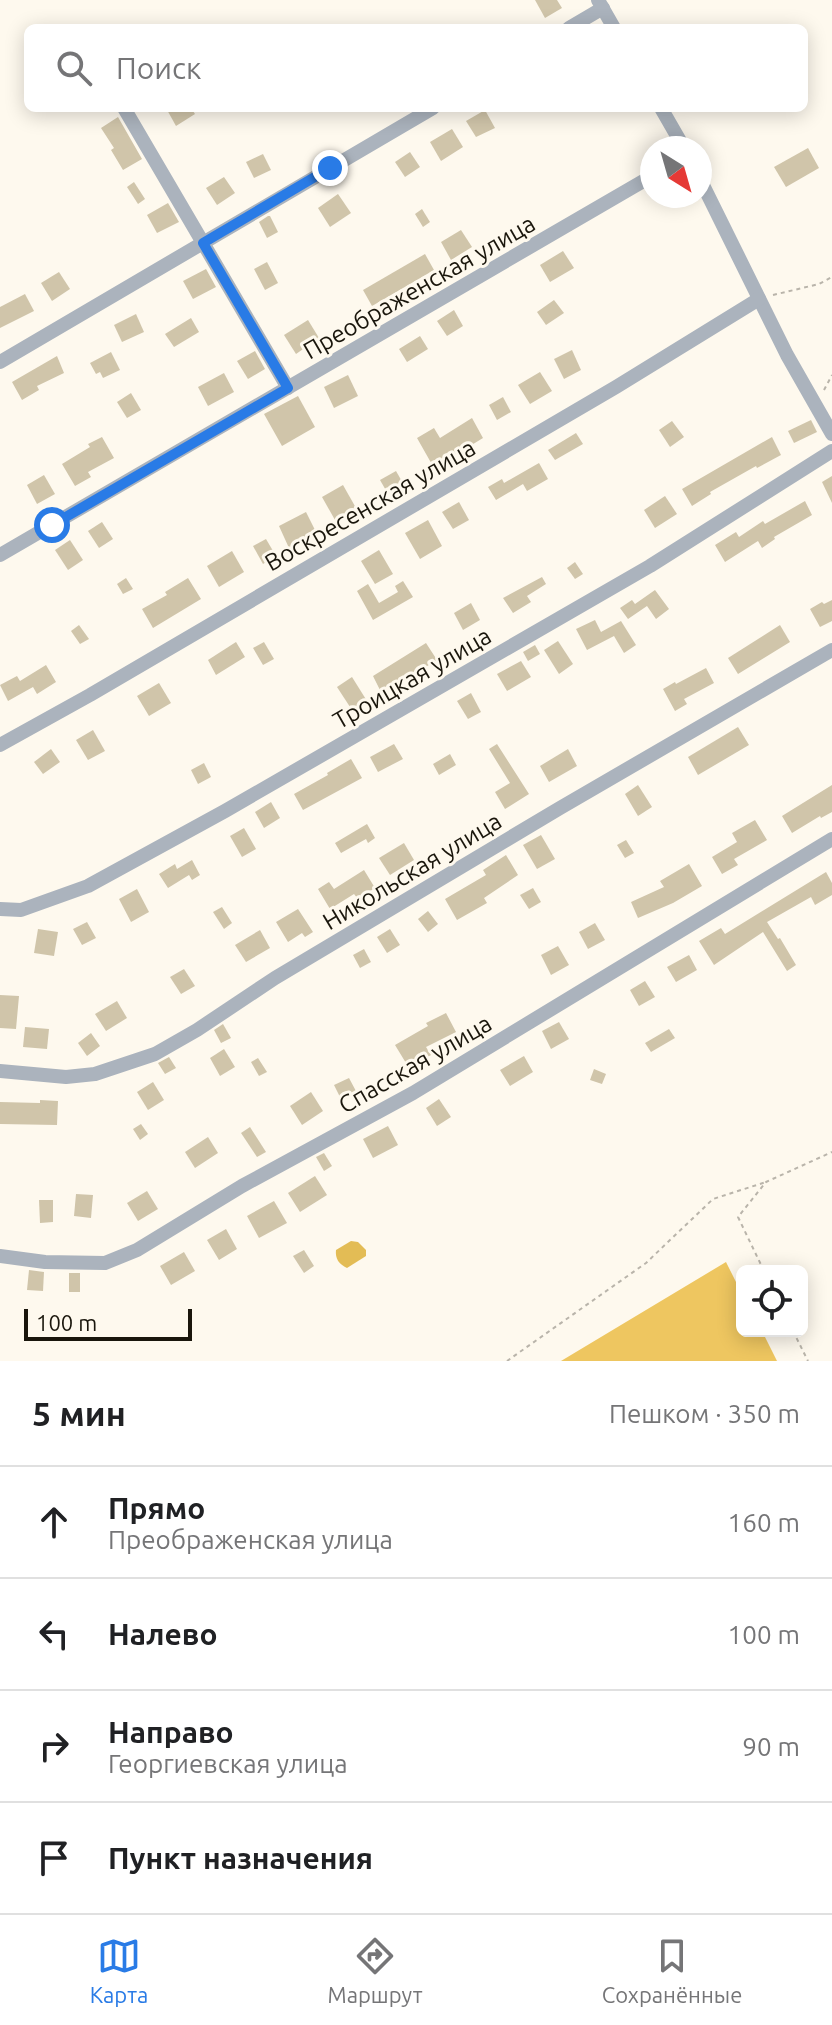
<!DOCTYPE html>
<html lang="ru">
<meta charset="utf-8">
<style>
:root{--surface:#fff;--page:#f2f2f2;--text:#202124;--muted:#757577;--line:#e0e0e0;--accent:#297be6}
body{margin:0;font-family:Ubuntu,sans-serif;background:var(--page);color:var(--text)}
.controls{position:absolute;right:24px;bottom:24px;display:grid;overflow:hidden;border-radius:12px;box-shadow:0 4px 20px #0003}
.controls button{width:72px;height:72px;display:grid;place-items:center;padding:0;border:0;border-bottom:2px solid var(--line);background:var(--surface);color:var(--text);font:40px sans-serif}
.compass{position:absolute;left:640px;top:136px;width:72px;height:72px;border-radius:50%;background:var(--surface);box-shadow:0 4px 20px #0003;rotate:143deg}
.scale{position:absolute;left:24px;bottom:20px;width:168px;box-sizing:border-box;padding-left:8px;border:4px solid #1a160c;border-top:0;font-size:22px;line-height:28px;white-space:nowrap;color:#1a160c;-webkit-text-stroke:6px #fef9ee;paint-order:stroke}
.stop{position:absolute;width:24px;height:24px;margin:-18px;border:6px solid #297be6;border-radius:50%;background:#fff}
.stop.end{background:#297be6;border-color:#fff;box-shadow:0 2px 8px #0008}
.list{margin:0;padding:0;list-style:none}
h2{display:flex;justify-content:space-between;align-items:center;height:104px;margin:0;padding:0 32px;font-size:34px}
h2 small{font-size:26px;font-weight:400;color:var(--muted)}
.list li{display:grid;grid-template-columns:52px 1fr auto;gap:24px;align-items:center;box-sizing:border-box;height:112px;padding:0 32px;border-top:2px solid var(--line)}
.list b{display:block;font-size:30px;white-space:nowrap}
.list p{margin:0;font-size:26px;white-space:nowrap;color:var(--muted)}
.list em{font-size:26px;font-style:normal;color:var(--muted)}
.icon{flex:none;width:44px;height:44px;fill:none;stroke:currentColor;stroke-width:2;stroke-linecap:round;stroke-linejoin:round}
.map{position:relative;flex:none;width:832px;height:1361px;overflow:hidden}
.search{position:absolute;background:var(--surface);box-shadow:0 4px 20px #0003;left:24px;right:24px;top:24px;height:88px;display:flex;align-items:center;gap:20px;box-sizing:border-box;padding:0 28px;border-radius:12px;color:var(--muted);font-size:30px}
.sheet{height:552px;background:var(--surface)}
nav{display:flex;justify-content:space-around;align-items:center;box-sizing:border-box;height:112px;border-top:2px solid var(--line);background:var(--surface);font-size:22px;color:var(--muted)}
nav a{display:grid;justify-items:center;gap:4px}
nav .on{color:var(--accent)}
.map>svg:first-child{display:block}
</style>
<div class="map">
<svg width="832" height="1361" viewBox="0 0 832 1361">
<rect width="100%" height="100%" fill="#fef9ee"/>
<polygon fill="#eec660" points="726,1262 742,1294 742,1331 762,1331 777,1361 561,1361"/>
<path fill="#e3bc55" d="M351,1241l7,1 8,8v6l-19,12c-8,-4 -12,-9 -11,-18z"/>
<g fill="#d0c5aa">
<polygon points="535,0 557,0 562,8 545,18"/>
<polygon points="166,108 191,108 195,114 176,126"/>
<polygon points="485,110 495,128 476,137 466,121"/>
<polygon points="118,117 142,159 123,170 111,150 114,148 101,128"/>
<polygon points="452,129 463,147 441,161 430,142"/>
<polygon points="808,148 819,168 786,187 774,167"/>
<polygon points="410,152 420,167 405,177 395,162"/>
<polygon points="263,154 271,170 254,178 246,162"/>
<polygon points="224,177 235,193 217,205 206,188"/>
<polygon points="134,182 145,199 138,204 127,187"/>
<polygon points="338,194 351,213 330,227 318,208"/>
<polygon points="168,203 179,222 157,233 147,215"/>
<polygon points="422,209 430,222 423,227 415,214"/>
<polygon points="268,216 270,216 278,232 267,238 259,222"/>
<polygon points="461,230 472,247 451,260 441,242"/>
<polygon points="563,251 574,268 550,282 540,265"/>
<polygon points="425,254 434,270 372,306 363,290"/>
<polygon points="267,262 278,283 265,290 254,269"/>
<polygon points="206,269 216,287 193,299 183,281"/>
<polygon points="59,272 70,289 52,301 41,283"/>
<polygon points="25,294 34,311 0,328 0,307"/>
<polygon points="554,300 564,313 546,325 537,312"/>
<polygon points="454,310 463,326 447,336 437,321"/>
<polygon points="136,314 144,332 122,342 114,325"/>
<polygon points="191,318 199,332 174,347 165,334"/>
<polygon points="308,320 319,338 296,354 284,335"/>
<polygon points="420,336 428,349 407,362 399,349"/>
<polygon points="572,350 581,370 564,379 554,359"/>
<polygon points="255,351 265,369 248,379 237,361"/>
<polygon points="111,352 120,370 103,378 100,372 96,374 90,363"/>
<polygon points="57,356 64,373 37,386 39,390 22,400 12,382"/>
<polygon points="540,372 552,391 530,404 518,385"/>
<polygon points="224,373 234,392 208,406 198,387"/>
<polygon points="348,375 358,396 334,408 324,387"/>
<polygon points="131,393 141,410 127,418 117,402"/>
<polygon points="298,396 315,427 282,446 264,414"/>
<polygon points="503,397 511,412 497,420 489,405"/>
<polygon points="472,418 483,438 434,468 417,438 434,428 440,438"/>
<polygon points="811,420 817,432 794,443 788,431"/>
<polygon points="672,421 684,437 670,447 659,430"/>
<polygon points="576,433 583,444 555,460 548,450"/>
<polygon points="102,437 114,458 88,472 91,477 75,486 62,464 90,447 88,444"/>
<polygon points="772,437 781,455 757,468 756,466 710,492 711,494 692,506 682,489"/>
<polygon points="539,463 548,479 527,491 523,484 496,500 488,487 502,479 504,483"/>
<polygon points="396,471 404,485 388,494 380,480"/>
<polygon points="44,475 55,494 37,504 27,485"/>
<polygon points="832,476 832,503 822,482"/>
<polygon points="343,485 356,508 335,520 322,497"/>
<polygon points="665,496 677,514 655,528 644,510"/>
<polygon points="805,501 812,515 774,537 775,539 762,548 758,541 725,562 715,545 736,532 739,537 763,521 765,524"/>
<polygon points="459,502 469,520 453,529 442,512"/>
<polygon points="306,512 317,534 289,548 279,526"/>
<polygon points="428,520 442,546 420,559 405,533"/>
<polygon points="102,522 113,539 99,548 88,531"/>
<polygon points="266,539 276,556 263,564 253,546"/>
<polygon points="70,540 83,560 68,570 55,550"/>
<polygon points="379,550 393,574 375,584 361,561"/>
<polygon points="232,551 244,572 219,587 207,566"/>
<polygon points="575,562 583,574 575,579 567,568"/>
<polygon points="542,577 546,584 527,596 531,602 513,613 503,598"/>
<polygon points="126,578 133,589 123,594 117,584"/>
<polygon points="188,578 201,599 153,628 142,609 167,595 165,592"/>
<polygon points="403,581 413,597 373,620 357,591 368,584 379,603 398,592 395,586"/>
<polygon points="655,590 669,609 656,619 647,606 628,619 620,608 632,600 635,604"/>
<polygon points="832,600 832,621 820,627 810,609 822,602 824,604"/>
<polygon points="471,603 480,620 463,630 454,613"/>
<polygon points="595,620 601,632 621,621 636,645 624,653 614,636 587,650 576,629"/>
<polygon points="79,625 89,639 80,644 71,631"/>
<polygon points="780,625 790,642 738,674 728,658"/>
<polygon points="558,641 573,664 559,674 544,650"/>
<polygon points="236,642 245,657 216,675 208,660"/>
<polygon points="264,642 274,659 263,665 253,648"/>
<polygon points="426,643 437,660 411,676 409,673 380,690 373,676"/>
<polygon points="535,645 540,654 528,661 523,652"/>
<polygon points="521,661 531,677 507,691 497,674"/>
<polygon points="46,665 56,682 37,694 33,687 8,701 0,685 17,676 20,681"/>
<polygon points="706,668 714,683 684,699 687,704 675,711 663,689 675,682 676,684"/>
<polygon points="352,677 367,701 352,710 337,687"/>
<polygon points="159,683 171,703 149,716 137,696"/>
<polygon points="471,693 481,712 468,719 457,701"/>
<polygon points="738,727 749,745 698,775 688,757"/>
<polygon points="93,730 105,751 88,760 76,740"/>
<polygon points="394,744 403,759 378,772 370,757"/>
<polygon points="497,744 529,794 505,809 495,792 510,783 489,749"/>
<polygon points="51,749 60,762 43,774 34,762"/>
<polygon points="568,749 577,766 549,782 540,766"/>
<polygon points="450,754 456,765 439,775 433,764"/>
<polygon points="351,759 362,778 303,810 294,794 328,775 327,773"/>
<polygon points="204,763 211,777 198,784 191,770"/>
<polygon points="638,785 652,807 638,816 625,794"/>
<polygon points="832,785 832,812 821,818 820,816 792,833 782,816"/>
<polygon points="271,802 280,818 264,828 255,812"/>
<polygon points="755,820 767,840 734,859 738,865 722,874 712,857 737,842 732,833"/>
<polygon points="367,824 375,838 368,843 366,839 341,853 335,843"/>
<polygon points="244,828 256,849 242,857 230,836"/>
<polygon points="541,835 555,859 537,869 523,845"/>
<polygon points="626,840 634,853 625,858 617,845"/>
<polygon points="404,843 414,860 390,875 379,858"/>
<polygon points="506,855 518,875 484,898 487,903 457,920 445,899 486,875 483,870"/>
<polygon points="192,860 200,875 192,880 189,875 168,888 159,874 175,864 177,869"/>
<polygon points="689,864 702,886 673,903 638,918 631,902 664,887 660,881"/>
<polygon points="364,870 375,888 358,899 354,894 330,909 318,889 329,882 334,889"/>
<polygon points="826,872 832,883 832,895 815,905 811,897 767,922 778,939 780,938 796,965 787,971 763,932 714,965 699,941 721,928 725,934"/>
<polygon points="533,888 541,902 529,909 520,895"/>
<polygon points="137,889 149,912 131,922 119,899"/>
<polygon points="222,907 232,923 224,929 213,912"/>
<polygon points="298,909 313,932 305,937 302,933 288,942 276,922"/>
<polygon points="428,911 438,924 428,932 418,919"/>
<polygon points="87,922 96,938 82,945 73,929"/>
<polygon points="595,923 605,940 588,949 579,932"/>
<polygon points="38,929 58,932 54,956 34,953"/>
<polygon points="390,929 400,945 387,953 377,937"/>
<polygon points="260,930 270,948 246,962 235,945"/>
<polygon points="558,946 569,965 551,975 541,955"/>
<polygon points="364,949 371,962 360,968 353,955"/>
<polygon points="689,955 697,970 676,982 667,967"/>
<polygon points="184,969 195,986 181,994 170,977"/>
<polygon points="645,981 655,997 639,1006 630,990"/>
<polygon points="0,995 19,996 16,1029 0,1028"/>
<polygon points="117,1001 127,1018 106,1031 95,1014"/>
<polygon points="446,1013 456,1032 426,1047 431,1055 409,1068 395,1045 428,1026 426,1023"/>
<polygon points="559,1022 569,1039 551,1049 542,1031"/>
<polygon points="223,1024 231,1038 221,1043 214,1030"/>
<polygon points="25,1027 49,1029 47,1049 23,1047"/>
<polygon points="669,1029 675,1038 651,1052 645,1043"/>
<polygon points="91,1033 100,1046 87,1056 78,1043"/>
<polygon points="224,1049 235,1067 220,1076 210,1058"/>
<polygon points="524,1056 533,1072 510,1086 500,1070"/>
<polygon points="169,1057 176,1068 165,1074 158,1063"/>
<polygon points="258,1058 267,1072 259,1076 251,1062"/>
<polygon points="594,1069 606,1074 602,1084 590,1080"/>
<polygon points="349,1078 357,1093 342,1101 334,1085"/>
<polygon points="153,1082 164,1100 148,1110 137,1092"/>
<polygon points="311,1092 323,1111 302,1125 290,1106"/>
<polygon points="439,1099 451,1117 437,1126 426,1108"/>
<polygon points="40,1100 58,1101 57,1125 0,1124 0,1102 40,1103"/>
<polygon points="141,1124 148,1134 140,1140 133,1129"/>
<polygon points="388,1126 398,1145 373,1158 363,1139"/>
<polygon points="250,1127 266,1152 257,1157 241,1133"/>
<polygon points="208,1137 218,1153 195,1168 185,1152"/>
<polygon points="324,1153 332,1166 324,1171 316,1157"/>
<polygon points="315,1176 327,1195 300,1212 288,1193"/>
<polygon points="147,1191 158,1209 138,1221 127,1203"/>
<polygon points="76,1194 93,1195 91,1218 74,1216"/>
<polygon points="39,1200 53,1200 53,1222 40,1223"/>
<polygon points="274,1201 287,1223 259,1238 247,1216"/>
<polygon points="226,1229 237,1249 219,1260 207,1240"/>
<polygon points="304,1250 314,1266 304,1273 293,1256"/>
<polygon points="184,1252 195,1271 171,1285 160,1266"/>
<polygon points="29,1270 44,1272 43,1291 27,1290"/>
<rect x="69" y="1273" width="11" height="19"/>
</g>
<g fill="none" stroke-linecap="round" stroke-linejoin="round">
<g stroke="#b9b4aa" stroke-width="2" stroke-dasharray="4 4" stroke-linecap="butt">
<polyline points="773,295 819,284 832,277"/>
<polyline points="824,390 832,375"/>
<polyline points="764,1271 738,1217 766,1182 832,1152"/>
<polyline points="793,1331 808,1361"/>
<polyline points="507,1361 646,1263 713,1199 766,1182"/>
</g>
<g stroke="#abb3bd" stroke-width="14">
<polyline points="598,0 614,28"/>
<polyline points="569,28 603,8"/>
<polyline points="124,108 288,388"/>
<polyline points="661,108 684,148"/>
<polyline points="700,179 787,355 832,434"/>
<polyline points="0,362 433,108"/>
<polyline points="0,555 652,176"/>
<polyline points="0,745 90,695 616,387 759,299"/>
<polyline points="0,909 21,910 88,886 225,811 650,566 832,451"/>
<polyline points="0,1071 66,1077 95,1074 155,1054 197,1030 275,978 560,808 832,650"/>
<polyline points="0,1256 45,1262 105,1263 137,1250 242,1186 413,1093 832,839"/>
</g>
</g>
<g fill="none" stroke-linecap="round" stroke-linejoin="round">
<polyline stroke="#297be6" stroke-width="10" points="52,525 288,388 203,243 330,168"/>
</g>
<g text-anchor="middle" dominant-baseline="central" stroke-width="6" stroke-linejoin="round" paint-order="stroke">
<g font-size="24" fill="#1a160c" stroke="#fef9ee">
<text transform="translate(419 287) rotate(-30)">Преображенская улица</text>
<text transform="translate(370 505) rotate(-30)">Воскресенская улица</text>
<text transform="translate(412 678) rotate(-30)">Троицкая улица</text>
<text transform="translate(412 871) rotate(-31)">Никольская улица</text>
<text transform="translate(415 1064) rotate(-30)">Спасская улица</text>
</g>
</g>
</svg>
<div class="controls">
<button><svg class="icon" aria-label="locate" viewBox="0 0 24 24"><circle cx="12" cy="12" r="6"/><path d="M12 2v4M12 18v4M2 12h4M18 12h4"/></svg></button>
</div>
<svg class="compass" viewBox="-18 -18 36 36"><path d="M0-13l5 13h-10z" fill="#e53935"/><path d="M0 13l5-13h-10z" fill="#757577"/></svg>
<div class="scale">100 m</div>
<div class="stop" style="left:52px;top:525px"></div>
<div class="stop end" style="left:330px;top:168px"></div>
<div class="search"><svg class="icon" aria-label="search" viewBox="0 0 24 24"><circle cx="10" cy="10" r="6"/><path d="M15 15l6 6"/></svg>Поиск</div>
</div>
<section class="sheet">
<h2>5 мин<small>Пешком · 350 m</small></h2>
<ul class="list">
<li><svg class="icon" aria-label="ahead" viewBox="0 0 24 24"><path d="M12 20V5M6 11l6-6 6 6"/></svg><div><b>Прямо</b><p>Преображенская улица</p></div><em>160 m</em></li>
<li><svg class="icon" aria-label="left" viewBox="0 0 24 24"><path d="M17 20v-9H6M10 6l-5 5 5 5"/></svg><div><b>Налево</b></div><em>100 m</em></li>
<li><svg class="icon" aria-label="right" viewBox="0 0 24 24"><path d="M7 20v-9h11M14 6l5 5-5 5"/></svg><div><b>Направо</b><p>Георгиевская улица</p></div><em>90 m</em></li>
<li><svg class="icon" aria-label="arrive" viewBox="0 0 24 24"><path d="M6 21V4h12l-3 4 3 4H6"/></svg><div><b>Пункт назначения</b></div></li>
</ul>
</section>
<nav>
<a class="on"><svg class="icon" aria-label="map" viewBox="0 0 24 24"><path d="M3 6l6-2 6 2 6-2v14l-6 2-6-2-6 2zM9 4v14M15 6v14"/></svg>Карта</a>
<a><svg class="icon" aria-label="directions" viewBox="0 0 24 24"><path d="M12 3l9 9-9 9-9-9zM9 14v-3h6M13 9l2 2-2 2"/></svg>Маршрут</a>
<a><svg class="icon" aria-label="saved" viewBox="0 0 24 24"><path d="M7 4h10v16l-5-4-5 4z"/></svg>Сохранённые</a>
</nav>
